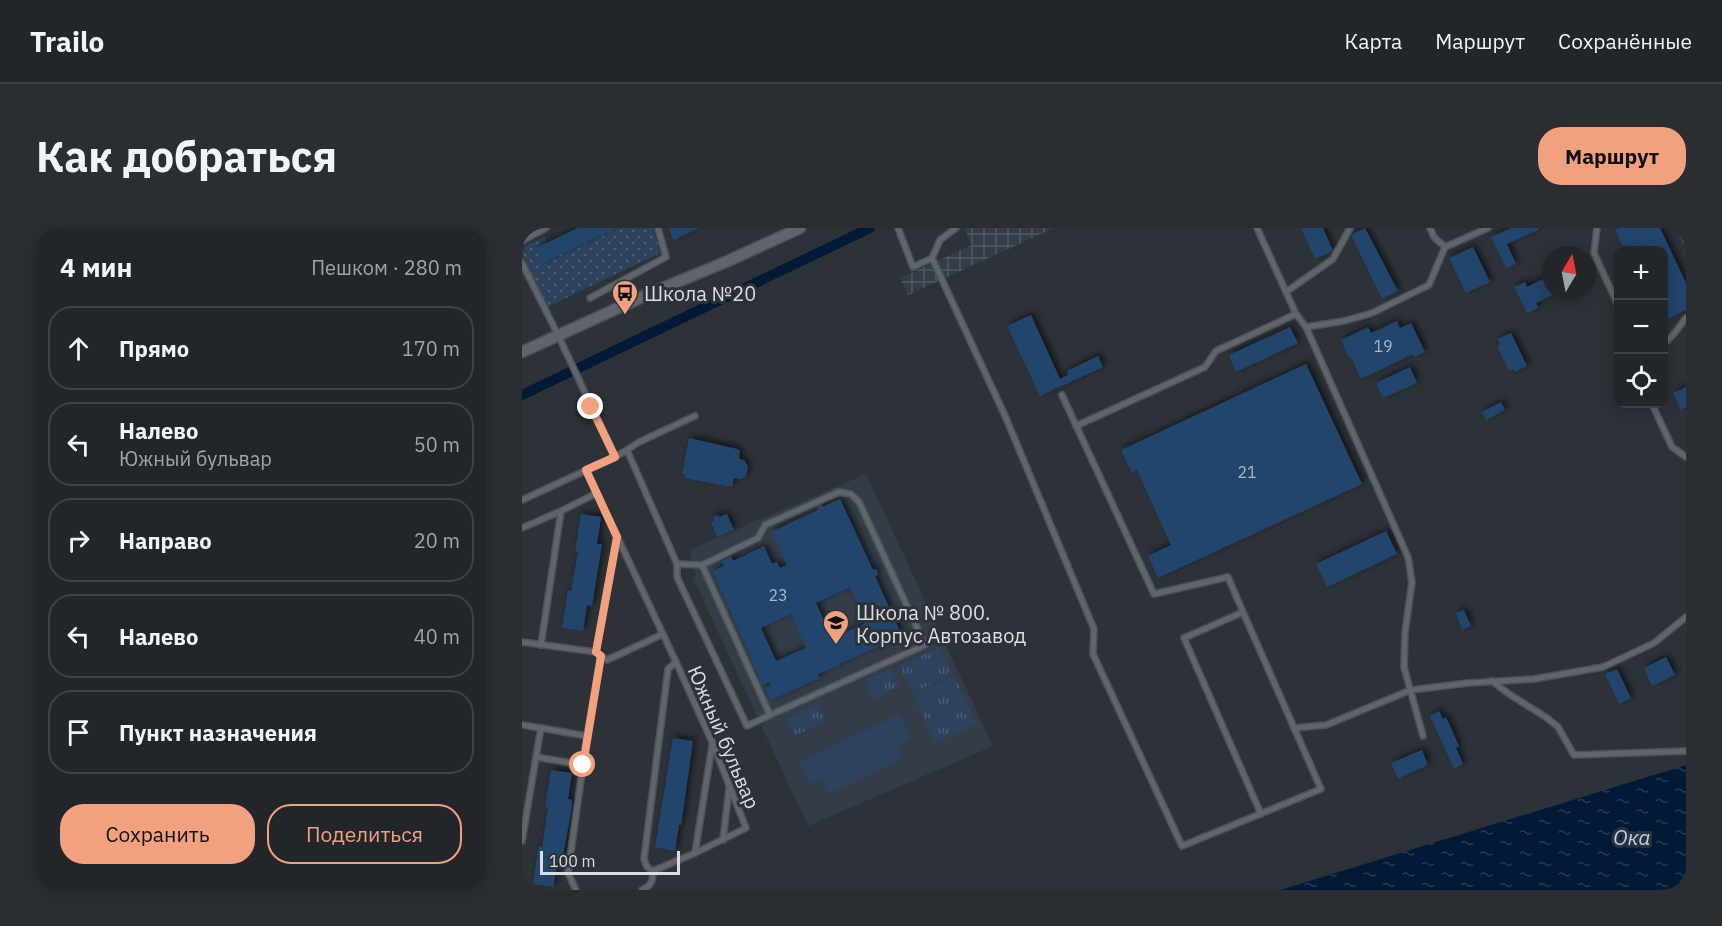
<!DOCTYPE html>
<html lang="ru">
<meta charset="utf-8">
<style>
:root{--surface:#22262a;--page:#2a2e32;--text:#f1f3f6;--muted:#a2a5a8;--line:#3f4347;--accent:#f2a17e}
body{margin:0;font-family:"IBM Plex Sans",sans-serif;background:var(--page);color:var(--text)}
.controls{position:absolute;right:18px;top:18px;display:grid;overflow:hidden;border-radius:12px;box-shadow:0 3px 15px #0003}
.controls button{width:54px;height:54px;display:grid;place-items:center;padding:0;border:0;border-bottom:2px solid var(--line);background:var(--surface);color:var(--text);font:30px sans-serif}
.compass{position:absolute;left:1020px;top:18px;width:54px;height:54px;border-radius:50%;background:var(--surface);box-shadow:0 3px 15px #0003;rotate:10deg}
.scale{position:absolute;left:18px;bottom:15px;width:140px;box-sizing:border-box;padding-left:6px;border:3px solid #dadde1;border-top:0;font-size:16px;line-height:21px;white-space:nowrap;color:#dadde1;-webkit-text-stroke:4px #2d3238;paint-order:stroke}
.stop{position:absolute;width:18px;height:18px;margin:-14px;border:4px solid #f2a17e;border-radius:50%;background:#fff}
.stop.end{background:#f2a17e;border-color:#fff;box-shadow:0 2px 6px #0008}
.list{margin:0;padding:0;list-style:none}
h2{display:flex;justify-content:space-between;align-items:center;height:78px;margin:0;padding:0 24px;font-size:26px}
h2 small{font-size:20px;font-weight:400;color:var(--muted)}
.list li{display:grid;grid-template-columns:39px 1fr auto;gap:18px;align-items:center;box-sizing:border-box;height:84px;margin:0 12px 12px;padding:0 12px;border:2px solid var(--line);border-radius:24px}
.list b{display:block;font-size:22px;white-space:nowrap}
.list p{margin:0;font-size:20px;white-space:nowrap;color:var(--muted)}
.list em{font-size:20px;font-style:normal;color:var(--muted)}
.actions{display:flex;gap:12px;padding:18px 24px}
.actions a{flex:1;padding:14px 0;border:2px solid var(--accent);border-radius:24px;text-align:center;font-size:21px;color:var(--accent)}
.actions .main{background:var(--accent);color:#111}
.icon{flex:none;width:33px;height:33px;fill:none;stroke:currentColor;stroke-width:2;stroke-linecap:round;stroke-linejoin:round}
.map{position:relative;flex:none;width:1164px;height:662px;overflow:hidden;border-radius:24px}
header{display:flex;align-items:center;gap:36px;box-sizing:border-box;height:84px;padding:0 30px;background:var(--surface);border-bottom:2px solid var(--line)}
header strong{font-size:28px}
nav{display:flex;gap:33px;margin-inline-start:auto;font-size:21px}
.intro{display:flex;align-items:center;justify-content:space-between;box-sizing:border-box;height:144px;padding:0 36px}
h1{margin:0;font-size:42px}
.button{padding:15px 27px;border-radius:24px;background:var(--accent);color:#111;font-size:21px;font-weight:700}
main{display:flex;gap:36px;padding:0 36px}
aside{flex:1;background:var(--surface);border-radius:24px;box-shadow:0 3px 15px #0003}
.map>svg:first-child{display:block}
</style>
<header>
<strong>Trailo</strong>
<nav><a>Карта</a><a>Маршрут</a><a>Сохранённые</a></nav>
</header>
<div class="intro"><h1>Как добраться</h1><a class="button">Маршрут</a></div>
<main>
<aside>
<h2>4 мин<small>Пешком · 280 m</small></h2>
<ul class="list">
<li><svg class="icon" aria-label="ahead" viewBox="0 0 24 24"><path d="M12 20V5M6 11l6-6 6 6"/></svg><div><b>Прямо</b></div><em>170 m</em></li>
<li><svg class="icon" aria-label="left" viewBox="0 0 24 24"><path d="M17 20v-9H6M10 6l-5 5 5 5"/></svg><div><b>Налево</b><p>Южный бульвар</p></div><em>50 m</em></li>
<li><svg class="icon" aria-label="right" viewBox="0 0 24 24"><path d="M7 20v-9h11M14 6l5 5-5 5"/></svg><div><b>Направо</b></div><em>20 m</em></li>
<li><svg class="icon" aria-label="left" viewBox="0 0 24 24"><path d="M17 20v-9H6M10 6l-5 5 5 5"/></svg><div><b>Налево</b></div><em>40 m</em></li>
<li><svg class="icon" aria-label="arrive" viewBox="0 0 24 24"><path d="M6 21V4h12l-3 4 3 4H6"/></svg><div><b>Пункт назначения</b></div></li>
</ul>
<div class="actions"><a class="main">Сохранить</a><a>Поделиться</a></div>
</aside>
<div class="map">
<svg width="1164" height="662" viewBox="0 0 1164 662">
<defs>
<pattern id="industrial-grid" width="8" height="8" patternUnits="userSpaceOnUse" patternTransform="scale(1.5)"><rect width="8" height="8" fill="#343c47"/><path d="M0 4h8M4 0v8" fill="none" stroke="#515861"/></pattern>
<pattern id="grass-dots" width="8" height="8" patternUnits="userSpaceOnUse" patternTransform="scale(1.5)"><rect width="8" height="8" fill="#2d435d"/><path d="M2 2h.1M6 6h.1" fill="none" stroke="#4b5e74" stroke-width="1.8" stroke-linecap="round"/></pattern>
<pattern id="park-tufts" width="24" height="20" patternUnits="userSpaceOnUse" patternTransform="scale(1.5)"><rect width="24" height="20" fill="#2d435d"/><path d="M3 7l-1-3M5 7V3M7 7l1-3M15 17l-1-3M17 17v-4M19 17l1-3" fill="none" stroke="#4b5e74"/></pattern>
<pattern id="water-ripples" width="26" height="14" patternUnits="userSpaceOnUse" patternTransform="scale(1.5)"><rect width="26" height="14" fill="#021a36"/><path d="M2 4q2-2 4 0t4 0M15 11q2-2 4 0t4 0" fill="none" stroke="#263b53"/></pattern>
<filter id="shadow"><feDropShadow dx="3" dy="-3" stdDeviation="3" flood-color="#0009"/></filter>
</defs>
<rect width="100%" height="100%" fill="#2d3238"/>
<polygon fill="#343c47" points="344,246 471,518 286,598 239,497 242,496 238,487 235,488 171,350 174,348 167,322"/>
<polygon fill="url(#industrial-grid)" points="442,0 532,0 386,67 378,50 450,17"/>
<polygon fill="url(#grass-dots)" points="94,0 131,0 138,25 25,79 0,26 3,18 23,9 26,14 14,20 21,34"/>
<g fill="url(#park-tufts)">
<polygon points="418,419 431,446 390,465 377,438"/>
<polygon points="369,441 377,458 351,471 343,453"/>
<polygon points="432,448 455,496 413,515 391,467"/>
<polygon points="297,475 305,493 272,508 264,491"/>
</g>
<polygon fill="#2d435d" points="377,487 389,511 375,518 381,531 306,566 299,551 288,556 277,534"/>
<polygon fill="url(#water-ripples)" points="1164,537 1164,662 758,662"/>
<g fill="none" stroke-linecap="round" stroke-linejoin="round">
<polyline stroke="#021a36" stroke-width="10" points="0,167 348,0"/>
</g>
<g fill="#23456e" fill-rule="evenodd" filter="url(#shadow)">
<polygon points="56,0 94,0 21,35 14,20"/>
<polygon points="146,0 177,0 152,12"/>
<polygon points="779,0 801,0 811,23 793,31"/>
<polygon points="843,0 876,63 860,71 829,7"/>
<polygon points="989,0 1016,0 1016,2 985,16 994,36 984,40 969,9"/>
<polygon points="1097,0 1138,0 1164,55 1164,82 1142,93 1142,22 1103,22 1093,2"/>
<polygon points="951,19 968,54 944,65 927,30"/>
<polygon points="1029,47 1029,63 1039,63 1014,75 1016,80 1005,85 992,59 1003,54 1005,59"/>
<polygon points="509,87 538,151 546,147 545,143 576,128 581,139 518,168 485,98"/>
<polygon points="875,93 878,100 889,95 903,124 892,129 891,126 839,151 829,129 827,130 819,112 846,99 849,105"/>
<polygon points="768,99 776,115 714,144 707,127"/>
<polygon points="989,105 1005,138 992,144 991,141 987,143 975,118 978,116 976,111"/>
<polygon points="784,136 840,256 636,350 626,328 649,317 615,242 610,245 599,222"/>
<polygon points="888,139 895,155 861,170 854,155"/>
<polygon points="1164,159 1164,179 1159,182 1151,165"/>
<polygon points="979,174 983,182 964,192 960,184"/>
<polygon points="167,210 215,221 218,223 217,231 222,232 226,238 224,248 219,251 212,250 210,259 162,250 163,246 160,246"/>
<path d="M318,271l33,71 3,-1 2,6 -3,1 27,60 -63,28 1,3 -2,1 -1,-2 -19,8 2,4 -49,22 -6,-12 6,-2 -2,-4 -9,4 -4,-9 3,-1 -46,-105 11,-5 -2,-5 9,-5 2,5 31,-15 8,18 5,-2 3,6 7,-3 -16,-33 47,-22 -2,-5 5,-2 2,4zM328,359l16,36 -34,15 -16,-35zM269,386l15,34 -30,13 -15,-33z"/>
<polygon points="59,286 79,289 75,316 80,316 71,372 70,378 65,377 61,403 40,400 46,362 49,363 56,324 53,323"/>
<polygon points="205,286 212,302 195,309 189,294 192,293 191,289 196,287 197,289"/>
<polygon points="864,303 875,326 805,359 794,336"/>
<polygon points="942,382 949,398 940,402 934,385"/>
<polygon points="1144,429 1153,447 1130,458 1122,440"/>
<polygon points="1095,441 1109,470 1097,476 1083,446"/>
<polygon points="917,483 921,491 924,489 937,518 934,520 941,536 932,541 908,488"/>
<polygon points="151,510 171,513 160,591 159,597 157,597 153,623 133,619"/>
<polygon points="900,522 906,537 876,551 869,535"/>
<polygon points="29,542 50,545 46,571 50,572 50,578 40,633 36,633 31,659 11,656 17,618 20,619 26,580 23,579"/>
</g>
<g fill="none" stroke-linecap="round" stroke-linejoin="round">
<defs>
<g id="service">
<polyline points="376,0 391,39 410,30 418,12 434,0"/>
<polyline points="735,0 774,86 784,99 886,329 890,354 883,405 882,439 901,508"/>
<polyline points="908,0 912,9 923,19"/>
<polyline points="1075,0 1072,25 1096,77"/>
<polyline points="1158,0 1164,12"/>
<polyline points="0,13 24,0"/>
<polyline points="410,30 484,190 572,401 571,426 660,618 799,561 721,384 662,410 739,586"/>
<polyline points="0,35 36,107 93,229 0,272"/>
<polyline points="764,64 811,31 828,0"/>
<polyline points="68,70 144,29 136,0"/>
<polyline points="784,99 822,93 850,85 907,57 923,19 966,0"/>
<polyline points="1142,116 1151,107 1164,90"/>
<polyline points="540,167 632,366 706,349 721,384"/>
<polyline points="1130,176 1150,219 1164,229"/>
<polyline points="554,198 683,139 694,123 774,86"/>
<polyline points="105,222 117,214 173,188"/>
<polyline points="93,229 105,222 155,336 155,349 225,498 248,487"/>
<path d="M64,242l90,192 37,82 33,84 -51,25 -42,18c0,10 -2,15 -11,19"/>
<polyline points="0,300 39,283"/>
<polyline points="155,336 180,337 236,310 243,297 317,264 329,266 337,274 403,417 248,487 180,337"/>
<polyline points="0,414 74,424 95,311"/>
<polyline points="19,417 39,283 75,265"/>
<polyline points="78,427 85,432 141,406"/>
<polyline points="970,453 987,466 1025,490 1036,499 1052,527 1164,523"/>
<polyline points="0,497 19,500"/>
<polyline points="772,500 804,497 889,462 946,455 1012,451 1081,439 1132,415 1164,389"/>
<polyline points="65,508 79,428"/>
<polyline points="14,529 19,500 65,508 61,537"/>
<polyline points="201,612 207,561"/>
<polyline points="0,613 14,529 61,537 46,645 54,662"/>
<polyline points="173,625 190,518"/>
<polyline points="131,643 125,639 122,631 146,441 154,434"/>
</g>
<polyline id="minor" points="0,124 131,64 206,33 278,0"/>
</defs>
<use href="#service" stroke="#4c5155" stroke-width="8"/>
<use href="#minor" stroke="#4c5155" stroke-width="13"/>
<use href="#service" stroke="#60656c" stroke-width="5"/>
<use href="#minor" stroke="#60656c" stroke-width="10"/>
</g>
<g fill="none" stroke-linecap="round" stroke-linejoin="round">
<polyline stroke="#f2a17e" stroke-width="8" points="61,537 79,428 74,424 95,309 64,242 93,229 69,179"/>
</g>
<defs>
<symbol id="bus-pin" viewBox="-11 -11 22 30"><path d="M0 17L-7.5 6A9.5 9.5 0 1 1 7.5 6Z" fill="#f2a17e" stroke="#2d3238"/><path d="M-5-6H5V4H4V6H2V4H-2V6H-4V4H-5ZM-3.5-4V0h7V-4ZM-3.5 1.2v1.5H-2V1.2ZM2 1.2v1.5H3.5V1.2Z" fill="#111"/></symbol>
<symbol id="school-pin" viewBox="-11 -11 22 30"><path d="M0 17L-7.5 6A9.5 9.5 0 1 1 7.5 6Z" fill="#f2a17e" stroke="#2d3238"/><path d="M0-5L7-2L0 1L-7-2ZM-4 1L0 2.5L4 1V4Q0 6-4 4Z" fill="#111"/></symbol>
</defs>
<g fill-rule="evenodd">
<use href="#bus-pin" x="88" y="50" width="30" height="40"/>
<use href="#school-pin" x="299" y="380" width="30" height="40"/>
</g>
<g text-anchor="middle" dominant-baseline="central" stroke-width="6" stroke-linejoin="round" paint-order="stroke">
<g font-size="16" fill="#acb7c4">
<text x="861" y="118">19</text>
<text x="725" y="244">21</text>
<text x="256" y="367">23</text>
</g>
<g font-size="20" fill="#dadde1" stroke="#2d3238" text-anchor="start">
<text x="122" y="65">Школа №20</text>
<text x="334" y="384">Школа № 800.<tspan x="334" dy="23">Корпус Автозавод</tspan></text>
</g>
<g font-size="20" fill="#dadde1" stroke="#2d3238">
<text transform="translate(202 509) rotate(67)">Южный бульвар</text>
</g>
<g font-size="21" font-style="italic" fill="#b0d1f9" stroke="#2d3238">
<text x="1110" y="609">Ока</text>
</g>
</g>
</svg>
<div class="controls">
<button>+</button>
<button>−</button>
<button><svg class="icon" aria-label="locate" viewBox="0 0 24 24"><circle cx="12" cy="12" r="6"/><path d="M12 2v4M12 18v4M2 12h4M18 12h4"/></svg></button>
</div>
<svg class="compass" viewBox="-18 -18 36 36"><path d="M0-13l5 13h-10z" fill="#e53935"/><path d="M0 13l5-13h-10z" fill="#a2a5a8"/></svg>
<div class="scale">100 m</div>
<div class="stop" style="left:61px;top:537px"></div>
<div class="stop end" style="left:69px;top:179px"></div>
</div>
</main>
